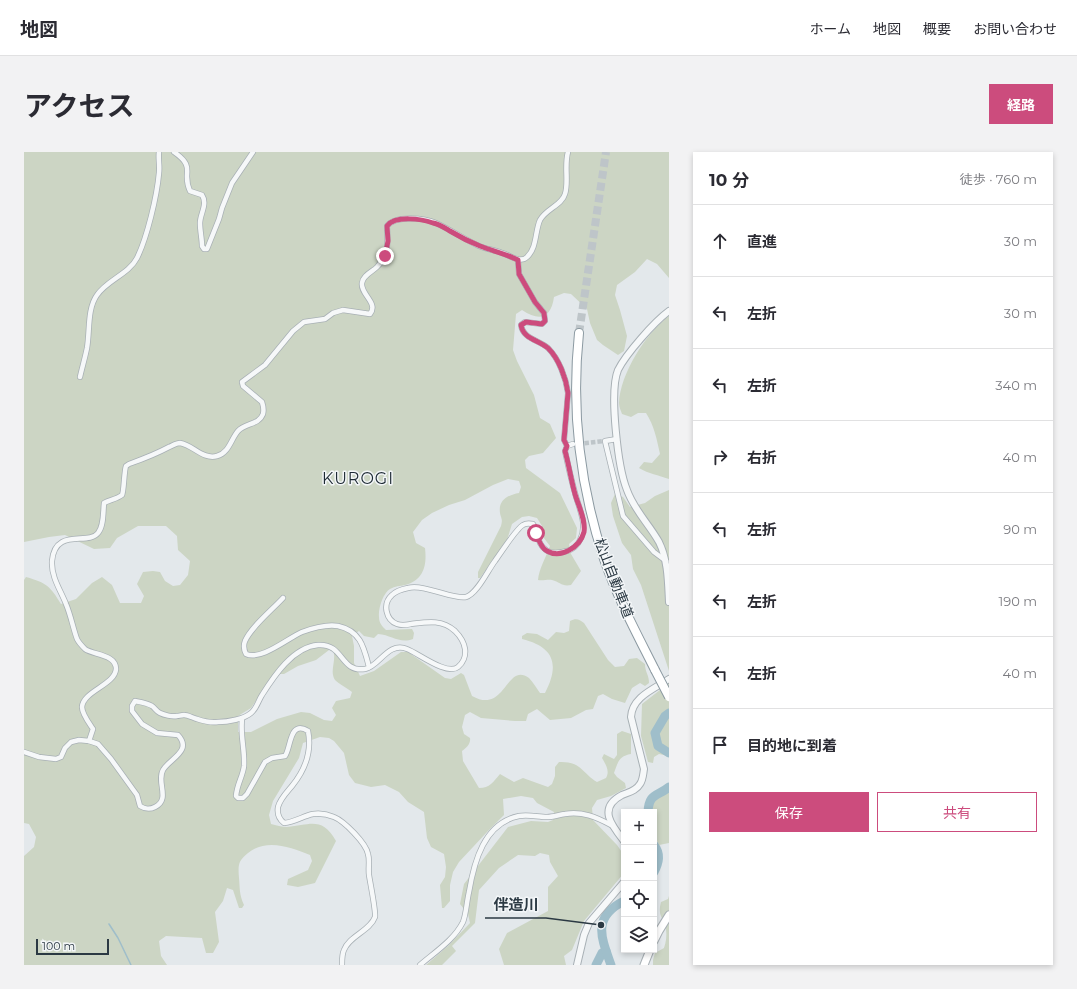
<!DOCTYPE html>
<html lang="ja">
<meta charset="utf-8">
<style>
:root{--surface:#fff;--page:#f2f2f3;--text:#2b2b33;--muted:#7c7c81;--line:#e1e1e2;--accent:#cc4c7d}
body{margin:0;font-family:Montserrat,"Noto Sans JP",sans-serif;background:var(--page);color:var(--text)}
.controls{position:absolute;right:12px;bottom:12px;display:grid;overflow:hidden;border-radius:0px;box-shadow:0 2px 6px #0003}
.controls button{width:36px;height:36px;display:grid;place-items:center;padding:0;border:0;border-bottom:1px solid var(--line);background:var(--surface);color:var(--text);font:20px sans-serif}
.scale{position:absolute;left:12px;bottom:10px;width:73px;box-sizing:border-box;padding-left:4px;border:2px solid #2b3943;border-top:0;font-size:11px;line-height:14px;white-space:nowrap;color:#2b3943;-webkit-text-stroke:3px #f3f6f8;paint-order:stroke}
.stop{position:absolute;width:12px;height:12px;margin:-9px;border:3px solid #cc4c7d;border-radius:50%;background:#fff}
.stop.end{background:#cc4c7d;border-color:#fff;box-shadow:0 1px 4px #0008}
.list{margin:0;padding:0;list-style:none}
h2{display:flex;justify-content:space-between;align-items:center;height:52px;margin:0;padding:0 16px;font-size:17px}
h2 small{font-size:13px;font-weight:400;color:var(--muted)}
.list li{display:grid;grid-template-columns:26px 1fr auto;gap:12px;align-items:center;box-sizing:border-box;height:72px;padding:0 16px;border-top:1px solid var(--line)}
.list b{display:block;font-size:15px;white-space:nowrap}
.list em{font-size:13px;font-style:normal;color:var(--muted)}
.actions{display:flex;gap:8px;padding:12px 16px}
.actions a{flex:1;padding:9px 0;border:1px solid var(--accent);border-radius:0px;text-align:center;font-size:14px;color:var(--accent)}
.actions .main{background:var(--accent);color:#fff}
.icon{flex:none;width:22px;height:22px;fill:none;stroke:currentColor;stroke-width:2;stroke-linecap:round;stroke-linejoin:round}
.map{position:relative;flex:none;width:645px;height:813px;overflow:hidden;border-radius:0px}
header{display:flex;align-items:center;gap:24px;box-sizing:border-box;height:56px;padding:0 20px;background:var(--surface);border-bottom:1px solid var(--line)}
header strong{font-size:19px}
nav{display:flex;gap:22px;margin-inline-start:auto;font-size:14px}
.intro{display:flex;align-items:center;justify-content:space-between;box-sizing:border-box;height:96px;padding:0 24px}
h1{margin:0;font-size:28px}
.button{padding:10px 18px;border-radius:0px;background:var(--accent);color:#fff;font-size:14px;font-weight:700}
main{display:flex;gap:24px;padding:0 24px}
aside{flex:1;background:var(--surface);border-radius:0px;box-shadow:0 2px 6px #0003}
.map>svg:first-child{display:block}
</style>
<header>
<strong>地図</strong>
<nav><a>ホーム</a><a>地図</a><a>概要</a><a>お問い合わせ</a></nav>
</header>
<div class="intro"><h1>アクセス</h1><a class="button">経路</a></div>
<main>
<div class="map">
<svg width="645" height="813" viewBox="0 0 645 813">
<rect width="100%" height="100%" fill="#e3e8eb"/>
<g fill="#ccd5c4" fill-rule="evenodd">
<path d="M0,0h645v126l-12,-14 -10,-5 -12,13 -18,13 -2,10 5,15 7,26 -3,15 -6,4 -15,-10 -6,-5 -7,-17 -3,-14 -16,-15 -7,-1 -10,4c-3,21 -14,25 -32,13l-6,4 -3,36 4,11 17,34 6,23 10,6 6,14 -13,15 -14,3 -4,4 1,8 34,25 17,35 -1,10 -7,6 2,10 10,17 -10,14c-9,2 -11,-3 -19,-5 -4,-1 -9,1 -14,0 1,-11 8,-23 12,-34l-10,-13 2,-7 -5,-8 -8,-2 -7,1 -10,7 -5,16 -27,38h-2v-6l23,-46c2,-8 0,-7 -1,-13 -2,-13 8,-18 19,-20l2,-6 -2,-6 -11,-2 -15,6 -28,15 -16,5 -17,8 -10,7 -9,12 3,11 9,5c2,17 -1,32 -20,37 -5,1 -10,1 -15,4 -7,4 -12,20 -11,28 0,6 3,9 7,13l26,-1 2,4 -1,6c-14,5 -21,-4 -35,-5l-4,4 -10,-2 -5,-5 -7,5 2,10v17l6,13 14,-5 27,-19h7l37,26 6,1 10,-6 3,2 8,21c34,19 34,-35 57,-18 4,4 8,11 11,15h5c15,-29 9,-46 -23,-54v-3l5,-3 10,1 11,6 8,-8 8,1 5,-2 1,-10c6,-3 9,-2 14,2l24,37 7,7 9,-1 5,-7 8,-1 8,6c0,8 4,11 4,19l-4,3 -5,-3 -8,5 -7,15 -13,-4 -9,-5 -5,2 -5,13 -7,1 -15,8 -21,2 -13,-11 -9,5 -2,7h-11l-34,-3 -11,-6 -5,3 -3,12 2,7 6,4c1,6 -4,10 -8,13l1,10 16,27c11,0 14,-6 21,-14l14,8 9,-4 25,9 4,-3 3,-8v-9l4,-5c22,-1 23,11 38,20l9,-4c4,-7 0,-13 -4,-20l2,-4 10,5 3,-4v-21l5,-3 9,3v20c-12,2 -13,8 -17,19l3,4 8,6 1,5 -15,8 -14,4 -5,8 1,12 24,25 7,10v18l-40,48 -12,29 -8,6 2,9h-62l-5,-16 8,-16 41,-22v-24l10,-11 -8,-14 -1,-7 -9,-2 -5,3 -17,-1 -19,13 -20,22 -4,33 -23,23 4,5 -14,14h-16l22,-19 22,-23 -2,-9 -8,-10 4,-20 44,-57 23,-6 17,1 5,-2 1,-8 -17,-9 -4,-5 -12,-2 -18,3 1,16 -16,16 -29,31 -6,10 -3,13v16l-6,7h-2l-2,-23 5,-8 1,-10 -2,-13 -13,-7 -4,-9 -3,-26 -16,-10 -9,-10 -14,-7 -14,2 -16,-4 -6,-8 -5,-22 -10,-12 -5,-3 -9,-1 -17,6 -4,15 -26,43 -4,14 2,9c5,1 11,3 16,3 23,-2 35,-11 49,14l-21,42 -17,4 -11,-2 1,-6 20,-9 4,-9 -2,-6c-19,-8 -44,-17 -62,-2 -10,8 -10,12 -9,25 1,11 0,16 5,27l-2,3h-3l-6,-18 -6,-2 -4,13 -8,11 4,30 -6,11h-7l-4,-15 -36,-2 -7,5 2,15 6,9h-143v-109l10,-9 2,-10 -7,-13 -5,-1v-243l2,-3c21,6 24,9 35,27l15,-5 16,-16 10,-6 10,8 8,18h21l3,-7 -7,-12 6,-12 10,-1 7,1 5,9 8,5 7,-1 8,-10 2,-14 -12,-11 -1,-14 -11,-10h-28l-21,12 -7,10 -16,1 -29,-14 -16,2 -25,5zM305,498h4c4,10 -4,21 2,30 4,4 12,8 17,12l-2,6 -14,3 -4,7 4,7 -4,6 -8,-1 -14,-7 -9,-1 -24,7 -26,13h-13v-16l13,-8 23,-34h10l14,-8 18,-6z"/>
<path d="M645,164v163c-11,-4 -20,-5 -30,-11l5,-6 8,1 8,-9c-3,-14 -6,-29 -14,-41h-8l-7,4 -9,-3c-1,-3 -3,-7 -3,-11 1,-29 27,-70 50,-87z"/>
<polygon points="645,338 645,519 617,433 609,417 607,403 598,391 589,364 587,351 591,342 599,345 606,355 621,351 631,344"/>
<polygon points="645,531 645,604 635,602 630,605 629,611 624,610 617,584 618,552"/>
<path d="M635,638l10,1v52l-10,2 -5,-10v-23h-4c0,-7 0,-13 2,-19z"/>
<path d="M645,744v69h-16v-5l2,-7 9,-5c2,-6 3,-12 2,-19 -2,-12 -9,-12 -5,-27l7,-3z"/>
</g>
<g fill="none" stroke-linecap="round" stroke-linejoin="round">
<polyline stroke="#9fbeca" stroke-width="1.5" points="85,772 94,786 107,813"/>
<g stroke="#9fbeca" stroke-width="9">
<polyline points="645,561 641,564 631,581 634,594 645,601"/>
<path d="M624,660c1,-19 9,-15 21,-25"/>
<path d="M630,693c7,9 5,17 0,27"/>
<polyline points="572,813 578,801 582,799"/>
<path d="M587,813c-10,-28 -19,-48 13,-64"/>
</g>
<polyline stroke="#bec5c9" stroke-width="4.5" stroke-dasharray="4.5 2" stroke-linecap="butt" points="554,292 581,289"/>
<polyline stroke="#bec5c9" stroke-width="8" stroke-dasharray="8 4" stroke-linecap="butt" points="555,181 582,0"/>
<defs>
<g id="minor">
<path d="M150,0c23,16 7,20 16,39l12,4c6,9 -2,19 -2,28 0,8 2,16 2,23l2,3h3l12,-30 3,-11 10,-25 21,-31"/>
<path d="M494,108l1,14 16,28 9,11 1,8 -3,3 -17,-2 -4,3c2,14 18,15 27,23 11,11 18,30 20,45l-4,47 3,6"/>
<path d="M56,225c2,-9 5,-19 7,-29 3,-17 0,-39 10,-53 10,-15 32,-21 40,-37 10,-20 20,-62 22,-85 1,-7 -1,-14 0,-21"/>
<polyline points="593,287 581,289 599,364 630,400 642,409"/>
<path d="M259,446c-11,12 -32,29 -38,43 -2,5 -1,9 1,13 15,7 42,-16 56,-22 11,-4 24,-8 36,-6 23,5 26,22 31,41"/>
<path d="M218,567c-2,16 3,31 2,47 -1,10 -7,18 -8,30l2,2h5l4,-4 18,-32 7,-4 13,-2c6,-7 4,-37 23,-25 4,20 -3,39 -16,55 -5,6 -12,13 -14,21 -1,6 1,12 6,16 11,-1 19,-7 29,-9 7,-1 14,0 21,3 10,4 32,26 34,37 2,6 0,14 1,21 1,7 7,36 6,42 -5,14 -26,19 -31,33 -2,4 -2,10 -2,15"/>
<path d="M65,589l4,-12c-4,-6 -11,-15 -11,-22 1,-16 33,-22 34,-38 0,-15 -23,-14 -31,-20 -3,-3 -6,-6 -8,-10 -4,-11 -6,-23 -11,-35 -5,-13 -15,-27 -14,-43 3,-34 36,-15 46,-28 6,-7 5,-21 6,-30 5,-3 13,-4 18,-8 2,-3 2,-24 4,-29l3,-2c14,-5 27,-10 40,-17 3,-1 7,-4 11,-4 13,2 23,17 37,13 12,-3 14,-17 21,-25 7,-8 21,-6 25,-17 1,-4 0,-9 -1,-12l-19,-16 -1,-4 23,-17 28,-34 11,-9 21,-3 8,-6 10,-3 27,4c9,-11 -10,-20 -8,-31 1,-8 10,-11 15,-16 12,-12 11,-26 10,-41 8,-11 38,-8 49,-3 15,7 28,16 43,23 7,3 16,4 23,7 8,2 18,11 25,4 10,-9 8,-26 13,-37 6,-11 22,-15 25,-26 4,-12 -1,-28 3,-42"/>
<path d="M0,600l15,5 17,2 5,-2 4,-9 6,-6 8,-2 10,1 9,3 13,15 26,36 3,11c5,3 9,4 15,1 16,-8 1,-25 8,-37 6,-11 30,-19 15,-35l-21,-2 -15,-9 -10,-13v-5l3,-5c5,1 12,2 17,5 3,2 4,5 8,7 4,2 12,4 17,3 2,0 4,-1 7,-1 4,0 9,3 13,4 6,2 15,4 21,3 10,0 26,-3 33,-9 6,-5 7,-12 11,-18 12,-19 31,-48 56,-50 26,-2 22,28 47,24 14,-2 23,-28 42,-20 11,4 40,27 51,18 5,-4 8,-11 7,-18 -1,-7 -6,-14 -10,-18 -13,-12 -28,-9 -44,-7 -5,1 -9,2 -14,0 -11,-4 -15,-20 -5,-29 3,-3 11,-6 16,-7 17,-4 46,12 58,9 11,-3 22,-27 29,-36 5,-7 21,-32 28,-36 3,-2 6,-2 10,-1 6,8 3,19 13,26 5,4 14,3 21,1 5,-1 11,-6 13,-11 8,-16 -1,-31 -5,-47 -4,-14 -7,-28 -10,-42l2,-5 6,-2"/>
<path d="M396,813c15,-13 34,-25 43,-43 3,-7 4,-22 6,-30 5,-30 15,-69 50,-76 9,-2 19,1 28,1 6,0 11,-2 18,-3 17,-3 31,3 46,11"/>
</g>
<g id="tertiary">
<path d="M645,159c-15,11 -43,43 -51,59 -9,22 0,98 9,120 7,20 22,34 32,52 9,18 9,40 10,60"/>
<path d="M600,689c-12,-15 -27,-33 -2,-46 7,-3 14,-4 18,-11 3,-4 3,-9 4,-15l-13,-52c1,-20 23,-28 38,-38"/>
<polyline points="553,813 560,783 565,771 600,730"/>
</g>
<g id="secondary">
<polyline points="630,789 635,779 645,763"/>
<polyline points="620,813 626,798"/>
</g>
<path id="motorway" d="M555,181c-8,76 1,153 25,226 13,38 33,75 51,111"/>
</defs>
<use href="#minor" stroke="#a8b0b5" stroke-width="6"/>
<use href="#tertiary" stroke="#a8b0b5" stroke-width="8"/>
<use href="#secondary" stroke="#a8b0b5" stroke-width="9"/>
<use href="#motorway" stroke="#8b99a1" stroke-width="10"/>
<use href="#minor" stroke="#f6f8f9" stroke-width="4.5"/>
<use href="#tertiary" stroke="#f6f8f9" stroke-width="6"/>
<use href="#secondary" stroke="#fff" stroke-width="7"/>
<use href="#motorway" stroke="#fff" stroke-width="8"/>
<defs>
<polyline id="motorway-bridge" points="631,518 645,545"/>
</defs>
<use href="#motorway-bridge" stroke="#8b99a1" stroke-width="10" stroke-linecap="butt"/>
<use href="#motorway-bridge" stroke="#fff" stroke-width="8"/>
</g>
<g fill="none" stroke-linecap="round" stroke-linejoin="round">
<path stroke="#cc4c7d" stroke-width="5" d="M361,104l3,-15 -1,-15c8,-11 35,-7 46,-3 6,1 12,5 17,8 10,6 20,11 30,15 13,5 26,8 38,14l1,14 16,28 9,11 1,8 -3,3 -16,-2 -5,3c2,14 18,15 27,23 11,11 18,30 20,45l-4,47 3,6 -2,5c4,14 6,29 10,43 3,11 11,26 9,38 -4,15 -23,27 -37,19 -6,-3 -9,-12 -11,-18"/>
</g>
<g text-anchor="middle" dominant-baseline="central" stroke-width="3" stroke-linejoin="round" paint-order="stroke">
<g font-size="14" fill="#2b3943" stroke="#f3f6f8">
<text transform="translate(590 426) rotate(69)">松山自動車道</text>
</g>
<g font-size="16" letter-spacing="1" fill="#1d2a34" stroke="#f3f6f8">
<text x="334" y="326">KUROGI</text>
</g>
</g>
<path fill="none" stroke="#2b3943" stroke-width="1.5" d="M577 773L522 766H461"/>
<circle fill="#2b3943" stroke="#f3f6f8" stroke-width="1.5" cx="577" cy="773" r="4"/>
<g font-size="15" text-anchor="middle" font-weight="bold" fill="#2b3943" stroke="#f3f6f8" stroke-width="3" stroke-linejoin="round" paint-order="stroke">
<text x="492" y="758">伴造川</text>
</g>
</svg>
<div class="controls">
<button>+</button>
<button>−</button>
<button><svg class="icon" aria-label="locate" viewBox="0 0 24 24"><circle cx="12" cy="12" r="6"/><path d="M12 2v4M12 18v4M2 12h4M18 12h4"/></svg></button>
<button><svg class="icon" aria-label="layers" viewBox="0 0 24 24"><path d="M12 4l9 5-9 5-9-5zM3 14l9 5 9-5"/></svg></button>
</div>
<div class="scale">100 m</div>
<div class="stop" style="left:512px;top:381px"></div>
<div class="stop end" style="left:361px;top:104px"></div>
</div>
<aside>
<h2>10 分<small>徒歩 · 760 m</small></h2>
<ul class="list">
<li><svg class="icon" aria-label="ahead" viewBox="0 0 24 24"><path d="M12 20V5M6 11l6-6 6 6"/></svg><div><b>直進</b></div><em>30 m</em></li>
<li><svg class="icon" aria-label="left" viewBox="0 0 24 24"><path d="M17 20v-9H6M10 6l-5 5 5 5"/></svg><div><b>左折</b></div><em>30 m</em></li>
<li><svg class="icon" aria-label="left" viewBox="0 0 24 24"><path d="M17 20v-9H6M10 6l-5 5 5 5"/></svg><div><b>左折</b></div><em>340 m</em></li>
<li><svg class="icon" aria-label="right" viewBox="0 0 24 24"><path d="M7 20v-9h11M14 6l5 5-5 5"/></svg><div><b>右折</b></div><em>40 m</em></li>
<li><svg class="icon" aria-label="left" viewBox="0 0 24 24"><path d="M17 20v-9H6M10 6l-5 5 5 5"/></svg><div><b>左折</b></div><em>90 m</em></li>
<li><svg class="icon" aria-label="left" viewBox="0 0 24 24"><path d="M17 20v-9H6M10 6l-5 5 5 5"/></svg><div><b>左折</b></div><em>190 m</em></li>
<li><svg class="icon" aria-label="left" viewBox="0 0 24 24"><path d="M17 20v-9H6M10 6l-5 5 5 5"/></svg><div><b>左折</b></div><em>40 m</em></li>
<li><svg class="icon" aria-label="arrive" viewBox="0 0 24 24"><path d="M6 21V4h12l-3 4 3 4H6"/></svg><div><b>目的地に到着</b></div></li>
</ul>
<div class="actions"><a class="main">保存</a><a>共有</a></div>
</aside>
</main>
